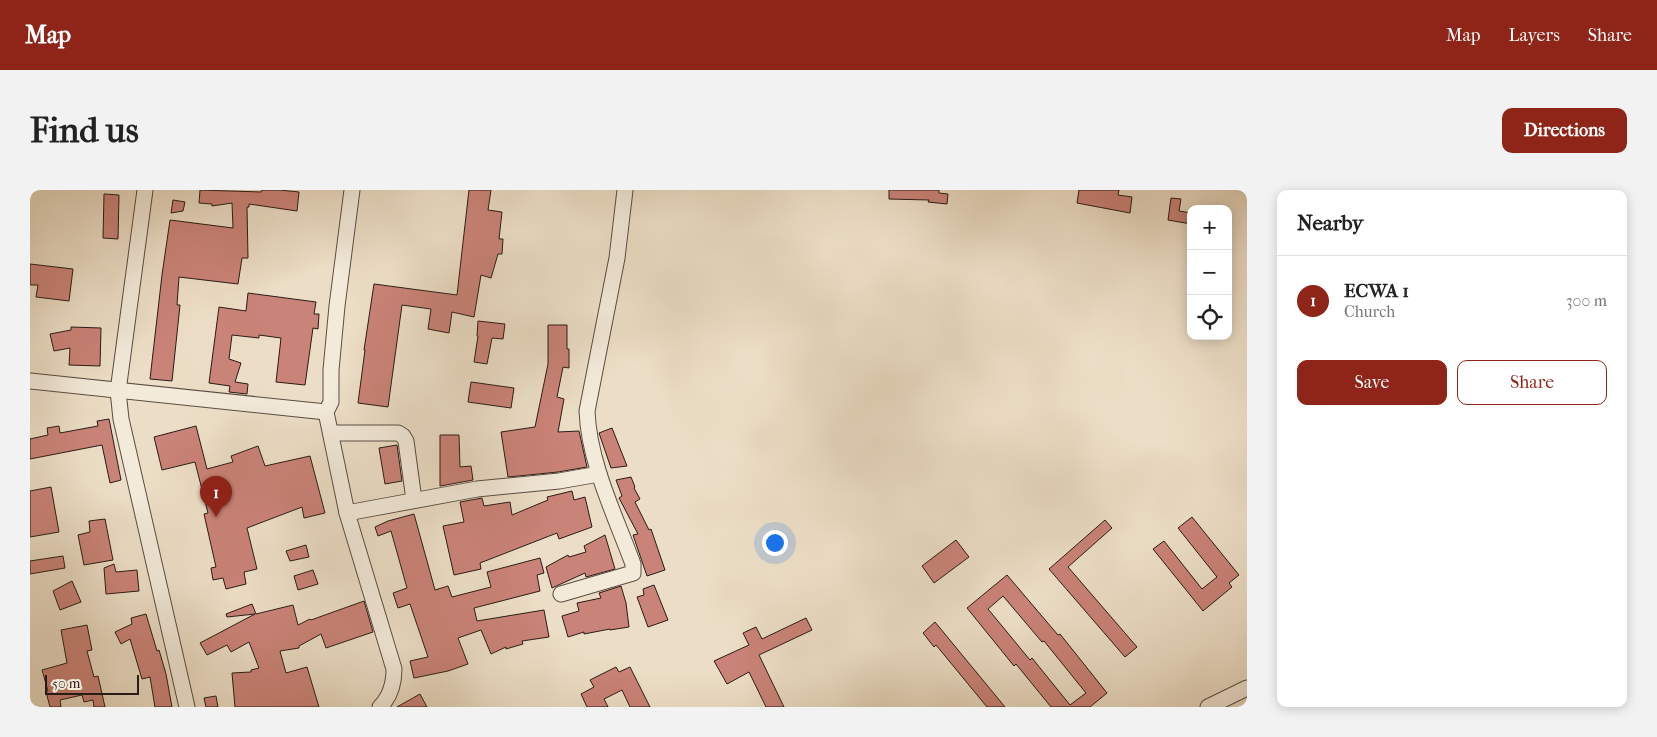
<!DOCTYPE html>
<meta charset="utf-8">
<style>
:root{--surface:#fff;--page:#f2f2f2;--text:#222;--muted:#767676;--line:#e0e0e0;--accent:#8f2418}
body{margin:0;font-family:"IM FELL French Canon",serif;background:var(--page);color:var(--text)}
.controls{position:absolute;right:15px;top:15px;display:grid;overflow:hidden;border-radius:10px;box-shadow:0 2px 12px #0003}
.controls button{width:45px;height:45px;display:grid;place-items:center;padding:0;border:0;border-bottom:1px solid var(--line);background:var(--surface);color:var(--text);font:25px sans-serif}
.scale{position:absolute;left:15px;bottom:12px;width:94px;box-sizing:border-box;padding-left:5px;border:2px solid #291b16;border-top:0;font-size:14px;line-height:18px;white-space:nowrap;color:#291b16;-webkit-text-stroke:4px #f3eada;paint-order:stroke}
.you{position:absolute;left:744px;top:352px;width:18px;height:18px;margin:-12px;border:4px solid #fff;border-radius:50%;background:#1a73e8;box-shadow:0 0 0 8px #1a73e833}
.badge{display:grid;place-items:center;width:32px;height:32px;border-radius:50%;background:var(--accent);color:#fff;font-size:16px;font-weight:700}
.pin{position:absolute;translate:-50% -41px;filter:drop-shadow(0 1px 2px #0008)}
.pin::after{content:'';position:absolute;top:26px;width:18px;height:15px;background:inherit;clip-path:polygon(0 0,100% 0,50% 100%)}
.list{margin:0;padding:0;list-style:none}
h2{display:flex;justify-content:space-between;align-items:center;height:65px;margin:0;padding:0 20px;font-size:21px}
h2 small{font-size:16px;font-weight:400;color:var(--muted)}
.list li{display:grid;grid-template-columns:32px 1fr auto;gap:15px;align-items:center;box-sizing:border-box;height:90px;padding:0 20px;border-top:1px solid var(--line)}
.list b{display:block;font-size:19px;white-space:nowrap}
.list p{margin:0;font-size:16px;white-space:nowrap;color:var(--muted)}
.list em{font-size:16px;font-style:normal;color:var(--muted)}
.actions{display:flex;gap:10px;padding:15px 20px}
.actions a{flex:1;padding:11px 0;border:1px solid var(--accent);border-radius:10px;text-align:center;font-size:18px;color:var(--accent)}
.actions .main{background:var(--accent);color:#fff}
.icon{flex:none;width:28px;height:28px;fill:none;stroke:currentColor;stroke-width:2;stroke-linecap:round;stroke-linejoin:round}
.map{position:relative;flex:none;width:1217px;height:517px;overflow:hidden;border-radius:10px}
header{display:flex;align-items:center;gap:30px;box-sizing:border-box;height:70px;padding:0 25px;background:var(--accent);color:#fff}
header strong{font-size:24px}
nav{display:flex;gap:28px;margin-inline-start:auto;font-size:18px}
.intro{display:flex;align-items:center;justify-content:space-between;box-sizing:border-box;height:120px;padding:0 30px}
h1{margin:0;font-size:35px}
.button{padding:12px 22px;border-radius:10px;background:var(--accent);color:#fff;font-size:18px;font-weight:700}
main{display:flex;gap:30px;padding:0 30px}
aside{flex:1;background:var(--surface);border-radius:10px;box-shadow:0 2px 12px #0003}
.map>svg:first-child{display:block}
</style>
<header>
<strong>Map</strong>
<nav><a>Map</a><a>Layers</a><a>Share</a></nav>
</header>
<div class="intro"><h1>Find us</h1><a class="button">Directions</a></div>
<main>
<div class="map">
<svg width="1217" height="517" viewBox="0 0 1217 517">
<rect width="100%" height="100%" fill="#ecdec6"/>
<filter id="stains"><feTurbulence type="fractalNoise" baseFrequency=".004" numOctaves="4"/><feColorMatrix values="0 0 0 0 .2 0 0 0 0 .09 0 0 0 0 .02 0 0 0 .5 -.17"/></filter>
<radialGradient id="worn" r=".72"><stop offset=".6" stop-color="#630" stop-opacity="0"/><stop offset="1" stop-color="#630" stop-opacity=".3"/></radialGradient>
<g fill="#ca8378" stroke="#291b16" fill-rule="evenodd">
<polygon points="170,0 231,2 232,0 250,0 269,2 267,21 219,14 219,17 217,17 218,68 212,68 208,94 149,87 147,115 150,115 142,191 120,189 132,85 140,30 203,38 202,13 182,16 182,14 169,13"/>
<polygon points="439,0 461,0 458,20 472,22 469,49 473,49 472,64 468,64 461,88 451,85 444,127 422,122 419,143 398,139 401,119 372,115 358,217 328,213 335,160 334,160 344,94 427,105"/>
<polygon points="859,0 909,0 909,3 918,4 917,14 898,12 899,10 859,9"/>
<polygon points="1049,0 1089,0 1088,5 1102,7 1100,23 1047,13"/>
<polygon points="74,4 89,5 88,49 73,48"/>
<polygon points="1141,8 1151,9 1149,21 1161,23 1161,34 1138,30"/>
<polygon points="143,10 155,12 153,21 141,23"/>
<polygon points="0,74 43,79 39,111 6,107 8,95 0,95"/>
<polygon points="218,103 286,112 284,124 289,124 288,139 283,138 275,195 246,192 251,148 229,145 229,148 202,145 199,169 211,173 205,192 218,194 217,204 199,202 200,196 179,193 189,117 216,121"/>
<polygon points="448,131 475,134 473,149 462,148 457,174 444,172 448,146 447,146"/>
<polygon points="518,135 537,135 537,159 539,159 539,178 533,177 527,207 534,209 528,242 549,241 557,277 528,282 478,287 471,242 505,237 518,174"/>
<polygon points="41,137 71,138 70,176 39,175 40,158 24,161 20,144 41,140"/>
<polygon points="441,192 484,198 481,218 438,212"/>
<polygon points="79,229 91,290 80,293 72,255 0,269 0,249 18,245 17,238 29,236 30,243 68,236 67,231"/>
<polygon points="166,236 177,279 203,272 201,266 228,256 235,276 280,266 295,323 274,328 272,317 217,338 227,379 214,382 216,394 196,399 193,388 183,390 181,378 186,377 174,324 178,323 165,272 132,280 124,247"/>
<polygon points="582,238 597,276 581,278 569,243"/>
<polygon points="410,245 429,245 430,277 441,276 443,290 410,296"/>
<polygon points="367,255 372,291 355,294 349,258"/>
<polygon points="601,287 605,297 604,298 610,309 605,312 619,340 621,339 635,380 617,386 603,345 608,344 589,308 592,306 586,290"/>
<polygon points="21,297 29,342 0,347 0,301"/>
<polygon points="542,301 544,310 555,307 562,337 529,349 527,343 450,373 451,379 424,385 413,336 434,332 430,312 452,308 454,316 480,312 482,325 518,310 517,307"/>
<polygon points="384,324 405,400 418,396 422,407 461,397 457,382 510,368 514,383 507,385 510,401 444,418 447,431 514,420 519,447 492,451 493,454 476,459 476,457 461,464 451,440 428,448 438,474 418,481 384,488 380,471 398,467 380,414 368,418 363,403 377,398 361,341 348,346 345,337 358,331"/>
<polygon points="1162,327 1209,385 1199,393 1202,397 1173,421 1123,359 1134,351 1172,399 1187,387 1148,338"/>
<polygon points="75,329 83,370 54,375 48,345 60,342 59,331"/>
<polygon points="1075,330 1082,338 1038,377 1107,457 1095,467 1019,379"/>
<polygon points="575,345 585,379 556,387 555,383 522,398 516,377 538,365 539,367 556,362 554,356"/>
<polygon points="926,350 939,367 904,393 892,376"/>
<polygon points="276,355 279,367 260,371 256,361"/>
<polygon points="33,366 35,378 0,384 0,371"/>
<polygon points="84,374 86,382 107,380 109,401 76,404 74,378"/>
<polygon points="283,380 288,394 268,400 264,386"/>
<path d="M977,385l51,60 2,-1 47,59 -17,14h-39l-35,-43 -2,2 -47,-58zM973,406l39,46 2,-1 42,52 -16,12 -38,-47 -2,2 -42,-51z"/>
<polygon points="42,391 51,412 30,420 23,401"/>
<polygon points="624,395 638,430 618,437 607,407 614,405 613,399"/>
<polygon points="591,396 596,413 599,437 580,440 580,439 554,444 554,442 538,447 532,426 549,421 547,413 571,408 569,403"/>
<polygon points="334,411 343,442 296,458 291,444 269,456 269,458 250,461 256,483 277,477 289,517 205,517 202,483 221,482 221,480 229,478 219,452 201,462 197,455 177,465 170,453 225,424 197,427 196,424 222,414 226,424 263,415 268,435 280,429 281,430"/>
<polygon points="116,424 127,461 129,460 136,484 142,517 125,517 120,487 112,489 100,449 91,454 85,442 102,434 101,428"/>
<polygon points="776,428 782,440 729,465 754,517 736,517 719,482 697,494 684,471 719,455 713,443 726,437 732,449"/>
<polygon points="905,432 975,517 957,517 906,455 904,457 893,443"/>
<polygon points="57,435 62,460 57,461 64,487 68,486 75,517 64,517 63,510 54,512 52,505 30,510 31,517 20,517 16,502 18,501 12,480 37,473 31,440"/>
<polygon points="586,477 589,482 600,477 620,517 600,517 592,500 574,509 578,517 557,517 551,504 564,497 560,490"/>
<polygon points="390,504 397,517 367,517"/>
<polygon points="186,506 188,517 176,517 174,508"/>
</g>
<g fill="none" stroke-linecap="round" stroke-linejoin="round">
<defs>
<g id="street">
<polyline points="115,0 88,201 91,229 157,517"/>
<path d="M322,0l-15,116 -6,64v32l-5,10 21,101 47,156c0,15 -4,28 -14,38"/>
<polyline points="0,191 296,222"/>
<polyline points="301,243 368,243 373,246 376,251 384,310"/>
<polyline points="317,323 447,299 529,291 569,284"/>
<path d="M531,404l72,-21v-9c-18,-49 -44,-101 -46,-153l30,-153 8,-68"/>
<polyline points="1178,517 1217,498"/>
</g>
</defs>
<use href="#street" stroke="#5a4c42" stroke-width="17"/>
<use href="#street" stroke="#f3eada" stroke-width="15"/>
</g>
<rect width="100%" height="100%" filter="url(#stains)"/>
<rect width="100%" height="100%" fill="url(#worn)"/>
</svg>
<div class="controls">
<button>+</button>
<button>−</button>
<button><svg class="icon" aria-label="locate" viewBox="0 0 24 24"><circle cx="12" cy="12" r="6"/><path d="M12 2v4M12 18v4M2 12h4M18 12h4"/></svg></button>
</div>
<div class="scale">50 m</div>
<div class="you"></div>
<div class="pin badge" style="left:186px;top:327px">1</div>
</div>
<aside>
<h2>Nearby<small></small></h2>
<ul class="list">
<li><span class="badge">1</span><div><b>ECWA 1</b><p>Church</p></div><em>300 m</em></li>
</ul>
<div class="actions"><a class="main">Save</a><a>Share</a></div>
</aside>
</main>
